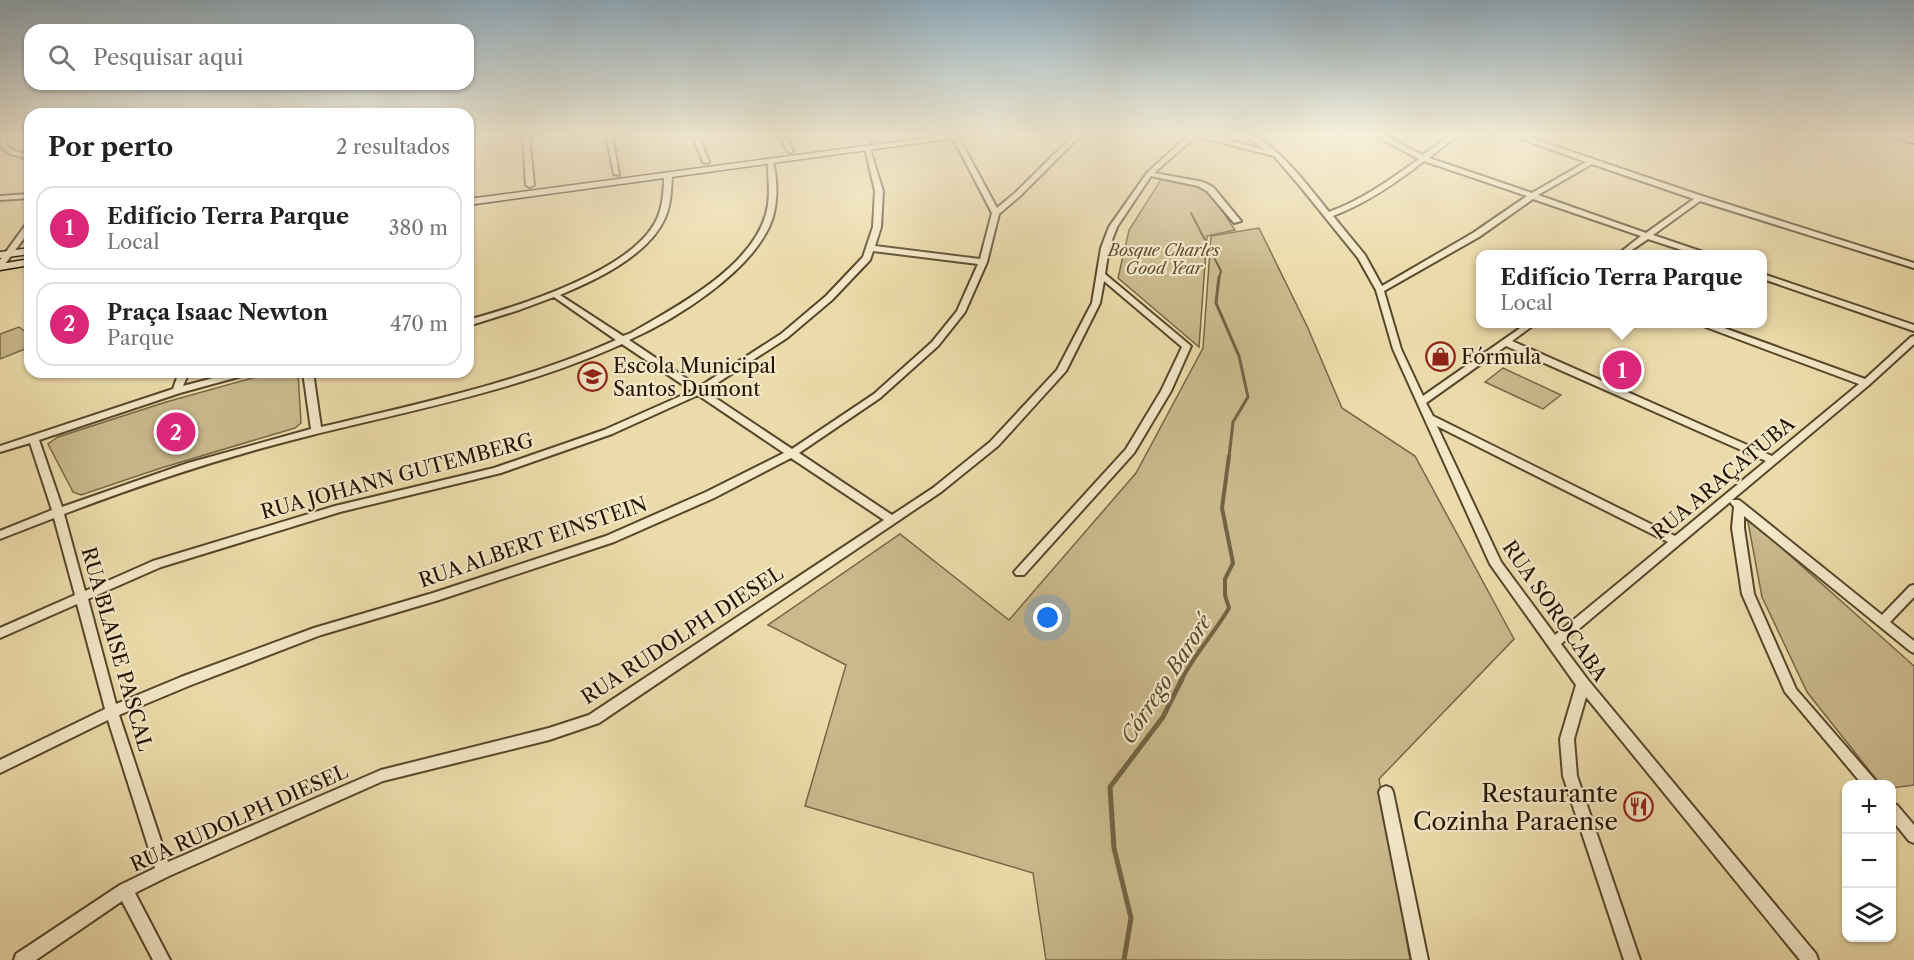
<!DOCTYPE html>
<html lang="pt">
<meta charset="utf-8">
<style>
:root{--surface:#fff;--page:#f2f2f2;--text:#222;--muted:#767676;--line:#e0e0e0;--accent:#db2777}
body{margin:0;font-family:"Libre Caslon Text",serif;background:var(--page);color:var(--text)}
.controls{position:absolute;right:18px;bottom:18px;display:grid;overflow:hidden;border-radius:12px;box-shadow:0 2px 4px #0004}
.controls button{width:54px;height:54px;display:grid;place-items:center;padding:0;border:0;border-bottom:2px solid var(--line);background:var(--surface);color:var(--text);font:30px sans-serif}
.you{position:absolute;left:1048px;top:618px;width:21px;height:21px;margin:-15px;border:4px solid #fff;border-radius:50%;background:#1a73e8;box-shadow:0 0 0 9px #1a73e833}
.badge{display:grid;place-items:center;width:39px;height:39px;border-radius:50%;background:var(--accent);color:#fff;font-size:20px;font-weight:700}
.pin{position:absolute;translate:-50% -50%;border:3px solid #fff;box-shadow:0 2px 6px #0006}
.popup{position:absolute;left:1476px;top:250px;width:291px;height:78px;box-sizing:border-box;display:grid;place-content:center;border-radius:12px;background:var(--surface);filter:drop-shadow(0 2px 4px #0005);font-size:20px;white-space:nowrap;color:var(--muted)}
.popup b{font-size:22px;color:var(--text)}
.popup::after{content:'';position:absolute;left:50%;top:100%;margin-left:-12px;border:12px solid transparent;border-top-color:var(--surface)}
.list{margin:0;padding:0;list-style:none}
h2{display:flex;justify-content:space-between;align-items:center;height:78px;margin:0;padding:0 24px;font-size:26px}
h2 small{font-size:20px;font-weight:400;color:var(--muted)}
.list li{display:grid;grid-template-columns:39px 1fr auto;gap:18px;align-items:center;box-sizing:border-box;height:84px;margin:0 12px 12px;padding:0 12px;border:2px solid var(--line);border-radius:18px}
.list b{display:block;font-size:22px;white-space:nowrap}
.list p{margin:0;font-size:20px;white-space:nowrap;color:var(--muted)}
.list em{font-size:20px;font-style:normal;color:var(--muted)}
.icon{flex:none;width:33px;height:33px;fill:none;stroke:currentColor;stroke-width:2;stroke-linecap:round;stroke-linejoin:round}
.map{position:relative;flex:none;width:1914px;height:960px;overflow:hidden}
.search{position:absolute;background:var(--surface);box-shadow:0 2px 4px #0004;left:24px;top:24px;width:450px;height:66px;display:flex;align-items:center;gap:15px;box-sizing:border-box;padding:0 21px;border-radius:18px;color:var(--muted);font-size:22px}
.panel{position:absolute;background:var(--surface);box-shadow:0 2px 4px #0004;left:24px;top:108px;width:450px;height:270px;border-radius:18px}
.map>svg:first-child{display:block}
</style>
<div class="map">
<svg width="1914" height="960" viewBox="0 0 1914 960">
<rect width="100%" height="100%" fill="#ecdbaa"/>
<filter id="stains"><feTurbulence type="fractalNoise" baseFrequency=".00333" numOctaves="4"/><feColorMatrix values="0 0 0 0 .2 0 0 0 0 .09 0 0 0 0 .02 0 0 0 .5 -.17"/></filter>
<radialGradient id="worn" r=".72"><stop offset=".6" stop-color="#630" stop-opacity="0"/><stop offset="1" stop-color="#630" stop-opacity=".3"/></radialGradient>
<g fill="#cab98d" stroke="#776646" stroke-width="1.5">
<path d="M1162,178c50,10 45,10 73,52l-28,6 -8,111 -81,-69 11,-48z"/>
<polygon points="1259,228 1307,326 1342,408 1415,456 1514,639 1379,779 1410,960 1046,960 1033,873 805,806 846,665 768,625 900,534 1009,620 1136,473 1203,348 1211,236"/>
<polygon points="19,327 30,335 30,347 0,359 0,334"/>
<polygon points="1503,368 1561,395 1543,409 1485,382"/>
<polygon points="274,372 298,372 301,423 295,428 161,468 81,495 73,492 48,444 58,437 166,402"/>
<polygon points="1747,517 1914,666 1914,785 1892,788 1892,784 1880,784 1807,692 1762,597"/>
</g>
<g fill="none" stroke-linecap="round" stroke-linejoin="round">
<polyline stroke="#736343" stroke-width="2" points="1191,213 1221,271 1219,278"/>
<polyline stroke="#736343" stroke-width="3" points="1219,277 1216,303 1239,356 1248,397 1233,422 1229,457"/>
<path stroke="#736343" stroke-width="4" d="M1181,681c13,-27 33,-47 48,-73l-4,-13v-16l8,-16 -11,-55 7,-52"/>
<polyline stroke="#736343" stroke-width="5" points="1124,960 1131,918 1114,848 1110,787 1163,717 1182,679"/>
<defs>
<g id="minor">
<polygon points="1,134 7,134 5,144 14,151 30,155 30,159 10,154 0,146"/>
<polygon points="523,134 529,134 534,185 530,187 526,185"/>
<polygon points="606,134 612,134 619,175 614,174"/>
<polygon points="692,134 698,134 709,162 708,163 703,162"/>
<polygon points="779,134 785,134 793,151 792,152 788,152"/>
<polygon points="866,134 873,134 876,140 871,141"/>
<path d="M1075,134h7l-62,62 -21,18 -12,48 -22,50 -27,34 -58,52 -81,55 93,62 41,-27 57,-46 67,-72 35,-67 9,-55 8,-21 38,-54 43,-39h16l58,16 -20,-16c26,0 69,58 85,78 33,-12 62,-33 90,-53l-47,-25h9l42,21 28,-21h8l-30,24 103,35 54,-31 -78,-28h11l183,62 212,67v5l-214,-67 -47,34 50,17 1,2h-10l-46,-15 -22,15h-8l23,-18 -108,-37 -54,38 -95,54 17,58 22,47 103,-72h9l-23,17 260,115 87,-72 -156,-58 -1,-2h11l152,55 46,-42 3,-1v8l-45,41 -137,115h7l4,3 139,112 28,-29 4,-1v12l-24,25 24,19v12l-4,-2 -166,-135v12l10,66 42,95 79,91 2,4h-15l-77,-92 -43,-98 -10,-66 2,-21 -4,-5 -169,142 27,36 228,274 2,6h-18l-214,-263 -12,42 3,37 63,184h-16l-61,-184 -3,-37 16,-54 -86,-121 -97,-215 -17,-59 -18,-32 -59,-73 -25,-29 -78,-20 -42,37 49,9 10,5 28,34 -7,2 -27,-32 -9,-5 -47,-10 -34,51 -8,21 -4,26 86,72 -20,45 -37,62 -110,122h-8l-2,-3 112,-123 35,-58 21,-44 -78,-66 -4,22 -34,68 -68,75 -57,46 -342,231 -50,17 -166,41 -214,95 -34,17 35,67h-17l-31,-59 -86,59h-22l2,-6 104,-69 35,-17 -47,-148 -108,53v-13l105,-51 -28,-105 -77,34v-10l75,-33 -21,-77 -54,21v-8l52,-21 -22,-67 -30,9v-6l173,-57 6,-17h10l-6,14 53,-14h15l-2,2 -69,19 -141,47 23,67 126,-44 123,-34 -8,-57h10l8,55c100,-24 201,-45 295,-87l-62,-43 -35,13 -51,16v-6c51,-14 163,-49 188,-99 7,-14 8,-30 8,-45l4,-2 4,2c-1,14 -1,29 -7,42 -16,37 -69,62 -105,77l63,41 8,-3c45,-26 120,-65 135,-119 5,-17 2,-34 2,-51l5,-1c5,19 5,45 -3,63 -21,48 -95,95 -141,115l70,47 82,-53 45,-38 37,-39 10,-30 2,-36 -10,-43 5,1 13,42 -2,36 -6,19 105,13 12,-46 -39,-75 1,-1 5,1 38,70 18,-15zM1424,161l103,35 -54,37 -91,53 -17,-31 -32,-39c34,-13 63,-33 91,-55zM1592,164l102,35 -48,34 -108,-38zM873,251l105,13 -21,47 -25,31 -58,52 -82,55 -87,-58 82,-53 45,-38 38,-40zM622,344l70,47 -88,39 -110,38 -159,38 -182,55 -68,30 -21,-77c81,-31 163,-58 248,-79 105,-26 211,-46 310,-91zM1506,346l260,115 -91,75 -242,-120 -7,-13zM698,395l86,58 -78,39 -100,44 -173,57 -119,35 -133,49 -65,27 -28,-105 73,-32 179,-55 161,-39 111,-39zM1437,426l231,116 -113,93 -54,-73zM791,458l93,62 -295,195 -40,13 -168,42 -213,92 -49,-147 72,-30 130,-50 118,-35 175,-58 100,-44z"/>
<polygon points="30,194 30,198 0,200 0,196"/>
<polygon points="27,223 30,223 30,230 3,267 0,267 0,260"/>
<polygon points="1763,274 1914,325 1914,331 1763,279"/>
<polygon points="1386,786 1391,788 1393,792 1428,960 1412,960 1379,792 1381,788"/>
<polygon points="1892,804 1897,805 1914,825 1914,843 1909,841 1892,820"/>
</g>
<g id="secondary">
<polygon points="956,134 984,134 468,205 468,199"/>
<polygon points="30,248 30,254 0,258 0,252"/>
<polygon points="30,259 30,265 0,270 0,264"/>
</g>
<polygon id="primary" points="1886,134 1914,137 1914,143 1887,136"/>
</defs>
<use href="#minor" stroke="#56462a" stroke-width="4"/>
<use href="#secondary" stroke="#241400" stroke-width="3"/>
<use href="#primary" stroke="#241400" stroke-width="4"/>
<use href="#minor" fill="#f3e8c8" fill-rule="evenodd"/>
<use href="#secondary" fill="#f3e8c8" fill-rule="evenodd"/>
<use href="#primary" fill="#ecdbaa" fill-rule="evenodd"/>
</g>
<linearGradient id="sky" x2="0" y2="1"><stop stop-color="#8ea8b8"/><stop offset="0.5" stop-color="#f6efd9"/><stop offset="1" stop-color="#f6efd9" stop-opacity="0"/></linearGradient>
<rect width="1914" height="269" fill="url(#sky)"/>
<defs>
<symbol id="shop-ring" viewBox="-11 -11 22 22"><circle r="9.5" fill="#f3e8c8" stroke="#8f2418" stroke-width="1.5"/><path d="M-5-2.5h2.3a2.7 3.5 0 0 1 5.4 0H5L5.5 6h-11ZM-1.5-2.5h3a1.5 2.3 0 0 0-3 0Z" fill="#8f2418"/></symbol>
<symbol id="school-ring" viewBox="-11 -11 22 22"><circle r="9.5" fill="#f3e8c8" stroke="#8f2418" stroke-width="1.5"/><path d="M0-5L7-2L0 1L-7-2ZM-4 1L0 2.5L4 1V4Q0 6-4 4Z" fill="#8f2418"/></symbol>
<symbol id="restaurant-ring" viewBox="-11 -11 22 22"><circle r="9.5" fill="#f3e8c8" stroke="#8f2418" stroke-width="1.5"/><path d="M-5-6h1v4h1v-4h1v4h1v-4h1v5L-1.5 .5V6h-2V.5L-5-1ZM5-6V6H3V1.5H1.5Q1.5-4 5-6Z" fill="#8f2418"/></symbol>
</defs>
<g fill-rule="evenodd">
<use href="#shop-ring" x="1424" y="340" width="33" height="33"/>
<use href="#school-ring" x="576" y="360" width="33" height="33"/>
<use href="#restaurant-ring" x="1622" y="790" width="33" height="33"/>
</g>
<g text-anchor="middle" dominant-baseline="central" stroke-width="4.5" stroke-linejoin="round" paint-order="stroke">
<g font-size="16" font-style="italic" fill="#5e4e31" stroke="#f3e8c8">
<text x="1164" y="250">Bosque Charles<tspan x="1164" dy="18">Good Year</tspan></text>
</g>
<g font-size="20" fill="#241400" stroke="#f3e8c8" text-anchor="start">
<text x="1461" y="357">Fórmula</text>
<text x="613" y="366">Escola Municipal<tspan x="613" dy="23">Santos Dumont</tspan></text>
</g>
<g font-size="20" fill="#241400" stroke="#f3e8c8">
<text transform="translate(397 476) rotate(-15)">RUA JOHANN GUTEMBERG</text>
<text transform="translate(1723 478) rotate(-40)">RUA ARAÇATUBA</text>
<text transform="translate(533 542) rotate(-19)">RUA ALBERT EINSTEIN</text>
<text transform="translate(1555 611) rotate(55)">RUA SOROCABA</text>
<text transform="translate(682 635) rotate(-33)">RUA RUDOLPH DIESEL</text>
<text transform="translate(117 649) rotate(74)">RUA BLAISE PASCAL</text>
<text transform="translate(239 818) rotate(-24)">RUA RUDOLPH DIESEL</text>
</g>
<g font-size="21" font-style="italic" fill="#59482d" stroke="#f3e8c8">
<text transform="translate(1166 679) rotate(-57)">Córrego Baroré</text>
</g>
<g font-size="24" fill="#241400" stroke="#f3e8c8" text-anchor="end">
<text x="1618" y="793">Restaurante<tspan x="1618" dy="28">Cozinha Paraense</tspan></text>
</g>
</g>
<rect width="100%" height="100%" filter="url(#stains)"/>
<rect width="100%" height="100%" fill="url(#worn)"/>
</svg>
<div class="controls">
<button>+</button>
<button>−</button>
<button><svg class="icon" aria-label="layers" viewBox="0 0 24 24"><path d="M12 4l9 5-9 5-9-5zM3 14l9 5 9-5"/></svg></button>
</div>
<div class="you"></div>
<div class="pin badge" style="left:1622px;top:370px">1</div>
<div class="popup"><b>Edifício Terra Parque</b>Local</div>
<div class="pin badge" style="left:176px;top:432px">2</div>
<div class="search"><svg class="icon" aria-label="search" viewBox="0 0 24 24"><circle cx="10" cy="10" r="6"/><path d="M15 15l6 6"/></svg>Pesquisar aqui</div>
<section class="panel">
<h2>Por perto<small>2 resultados</small></h2>
<ul class="list">
<li><span class="badge">1</span><div><b>Edifício Terra Parque</b><p>Local</p></div><em>380 m</em></li>
<li><span class="badge">2</span><div><b>Praça Isaac Newton</b><p>Parque</p></div><em>470 m</em></li>
</ul>
</section>
</div>
